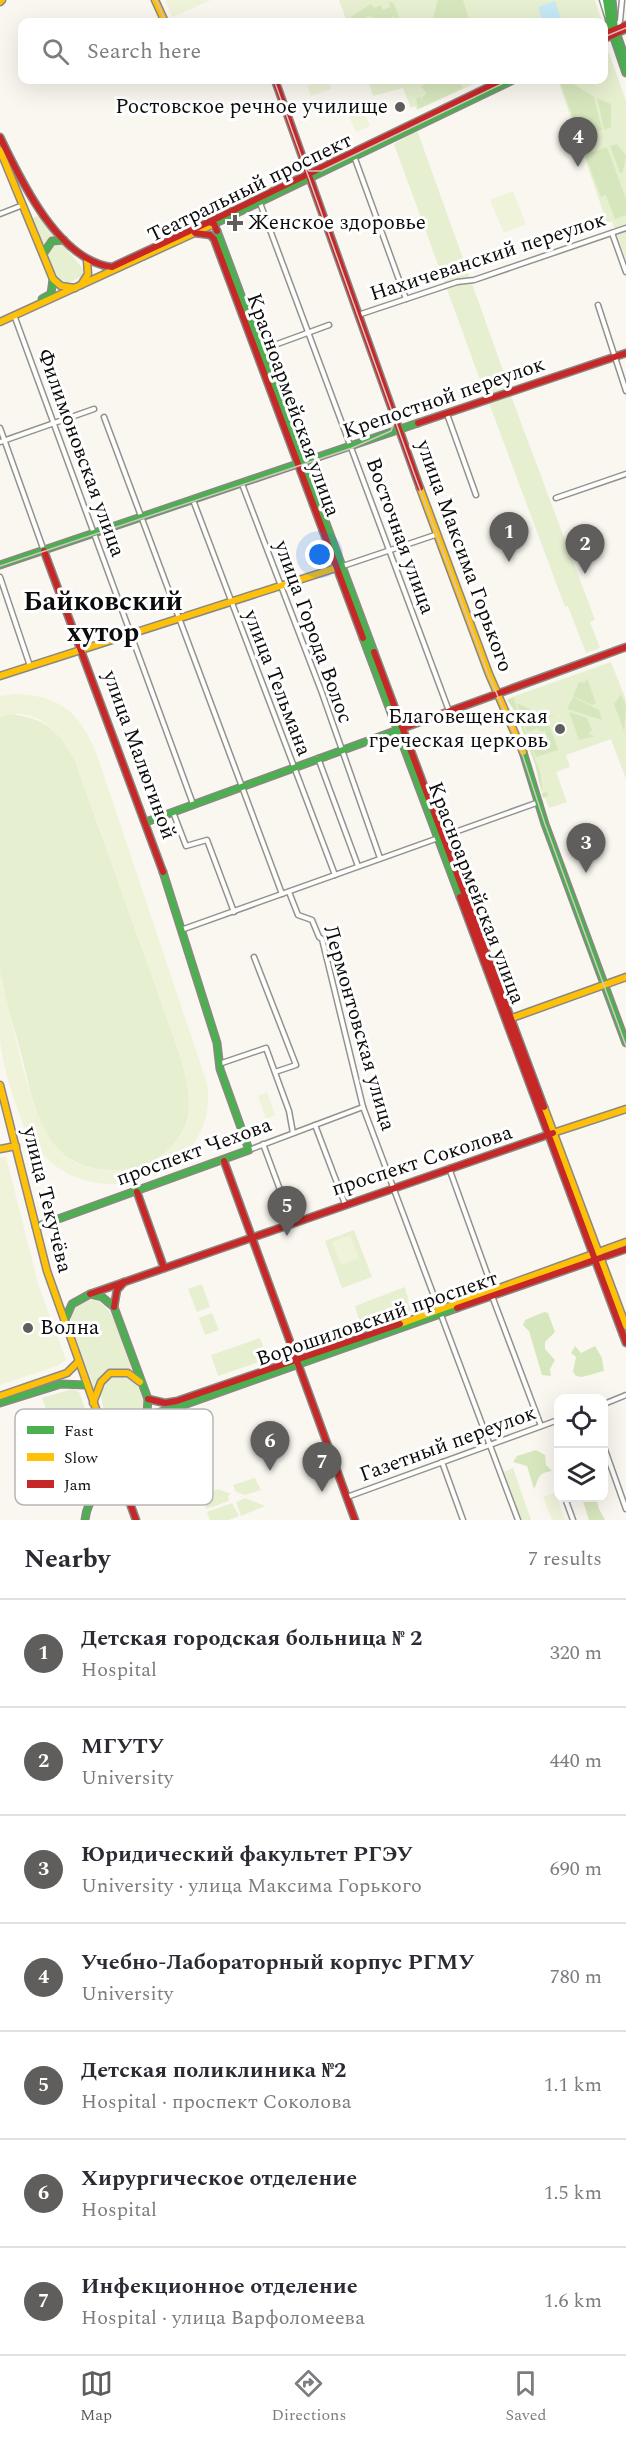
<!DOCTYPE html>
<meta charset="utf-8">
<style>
:root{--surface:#fff;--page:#f2f2f3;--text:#2b2b33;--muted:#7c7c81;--line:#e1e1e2;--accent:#5f5e5c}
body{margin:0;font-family:Spectral,serif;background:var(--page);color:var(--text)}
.controls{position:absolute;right:18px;bottom:18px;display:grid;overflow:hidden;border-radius:12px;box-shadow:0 6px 24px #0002}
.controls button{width:54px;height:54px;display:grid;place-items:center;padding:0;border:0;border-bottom:2px solid var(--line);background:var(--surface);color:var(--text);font:30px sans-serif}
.you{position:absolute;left:320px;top:555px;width:21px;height:21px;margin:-15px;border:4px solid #fff;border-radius:50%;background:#1a73e8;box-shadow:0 0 0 9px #1a73e833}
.badge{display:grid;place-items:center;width:39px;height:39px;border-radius:50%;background:var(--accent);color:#fff;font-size:20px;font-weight:700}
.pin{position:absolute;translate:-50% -50px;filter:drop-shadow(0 2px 3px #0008)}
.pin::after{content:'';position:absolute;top:32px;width:21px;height:18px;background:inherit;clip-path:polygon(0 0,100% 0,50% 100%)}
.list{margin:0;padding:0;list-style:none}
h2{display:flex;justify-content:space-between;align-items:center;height:78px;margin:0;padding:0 24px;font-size:26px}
h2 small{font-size:20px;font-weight:400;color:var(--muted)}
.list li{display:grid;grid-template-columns:39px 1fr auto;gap:18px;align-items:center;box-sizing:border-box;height:108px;padding:0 24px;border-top:2px solid var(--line)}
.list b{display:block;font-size:22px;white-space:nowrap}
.list p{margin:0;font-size:20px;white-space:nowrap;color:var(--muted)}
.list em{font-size:20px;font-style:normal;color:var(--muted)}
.icon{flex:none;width:33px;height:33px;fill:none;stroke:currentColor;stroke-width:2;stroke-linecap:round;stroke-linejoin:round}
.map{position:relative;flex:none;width:626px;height:1520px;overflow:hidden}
.search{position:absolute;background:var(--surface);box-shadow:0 6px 24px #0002;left:18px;right:18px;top:18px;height:66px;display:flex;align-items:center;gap:15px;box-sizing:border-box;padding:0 21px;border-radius:12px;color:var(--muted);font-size:22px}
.sheet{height:834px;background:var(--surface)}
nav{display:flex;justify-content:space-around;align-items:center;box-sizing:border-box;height:84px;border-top:2px solid var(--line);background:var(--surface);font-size:16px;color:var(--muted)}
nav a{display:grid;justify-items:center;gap:3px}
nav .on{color:var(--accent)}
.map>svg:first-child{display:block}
</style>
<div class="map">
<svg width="626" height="1520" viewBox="0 0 626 1520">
<rect width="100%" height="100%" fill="#faf7f0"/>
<g fill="#e6efd0">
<polygon points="339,0 595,0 602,22 347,22"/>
<polygon points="604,51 609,53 626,101 626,260 612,221 607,223 558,80 604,80"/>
<polygon points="368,80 483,80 417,110 415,106 411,108 403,88 373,96"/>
<polygon points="417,130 509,387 486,396 394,144"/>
<polygon points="38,216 54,236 43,245 32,218"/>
<polygon points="53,243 61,243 84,270 83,276 68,283 56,278 47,252"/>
<polygon points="511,396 595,620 590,622 600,648 586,653 568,606 565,607 489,403"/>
<polygon points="611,662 626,700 626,779 611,739 566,755 570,767 556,772 567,802 549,808 538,779 542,778 512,697"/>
<path d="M9,714c35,3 51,17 66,47l105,294c6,22 14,49 5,71 -21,52 -101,60 -133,16 -17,-24 -22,-53 -29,-81 -7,-29 -18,-59 -23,-88 0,-25 0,-53 0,-78 0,-59 0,-118 0,-178z"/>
<polygon points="354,1230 372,1277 342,1288 325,1241"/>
<polygon points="202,1284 210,1307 197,1312 188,1289"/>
<polygon points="405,1287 411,1310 361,1326 355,1306"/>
<path d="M90,1299c25,1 36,53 43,74 -17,-7 -32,-2 -38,17l-24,-65v-10l6,-9z"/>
<polygon points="212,1313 219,1330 205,1335 199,1318"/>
<polygon points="260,1338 268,1359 218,1376 211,1355"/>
<path d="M116,1375c15,0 34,18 25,34l-22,8 -15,-6 -4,-20 8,-13z"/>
<polygon points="72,1389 79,1392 110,1479 106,1484 77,1494 71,1478 51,1484 30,1424 49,1417 42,1398"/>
<polygon points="513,1468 531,1520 521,1520 504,1472"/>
<polygon points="255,1478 261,1490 245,1495 236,1492 233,1485"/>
<polygon points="218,1489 231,1494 228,1496 229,1501 206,1509 203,1495"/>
<polygon points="245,1498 265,1506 241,1516 236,1502"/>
<polygon points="232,1503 239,1516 229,1520 210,1520 207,1512"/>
</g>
<g fill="#d7e7bd">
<polygon points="438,0 463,0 470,22 432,22"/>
<polygon points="389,1 394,4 399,18 392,17 389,22 368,16 364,18 363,22 355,22 351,17 371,4 374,8 381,5 383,10 390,7"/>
<polygon points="440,80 458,80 463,88 418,109 416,99 420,97 423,102 422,97 427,94 421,86"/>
<polygon points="559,80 567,80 594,97 602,130 580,137"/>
<polygon points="597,98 611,104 611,127 604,130"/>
<polygon points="617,144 626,155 623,172 620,173 610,146"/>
<polygon points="607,147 626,199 626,215 615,219 606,195 601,197 585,155"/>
<polygon points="587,678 596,703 592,705 573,696 579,682 584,683"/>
<polygon points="621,694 626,706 624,731 614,704"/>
<polygon points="513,697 541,775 542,793 547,792 548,796 543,798 535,764 516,713 507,700"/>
<polygon points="573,697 599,710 602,720 567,709"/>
<polygon points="517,703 546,717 556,714 547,719 558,750 536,757 532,746 548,741 545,731 540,731 538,728 527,732"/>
<polygon points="569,712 587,718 592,730 588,734 595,736 579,740"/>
<polygon points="544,1312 548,1313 555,1332 545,1342 545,1349 555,1360 550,1369 551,1376 542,1375 529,1331 523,1325 525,1320"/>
<polygon points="575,1346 581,1353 595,1346 602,1358 604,1371 582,1377 576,1376 573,1372 576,1357 571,1353"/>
<path d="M536,1450l9,5 1,10 6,6c-16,2 -12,8 -18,18l-7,-23 -14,-4 4,-6z"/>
<polygon points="582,1498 596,1498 599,1509 605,1520 589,1520"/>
</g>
<g fill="#eff3d9">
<polygon points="165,0 211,0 172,17"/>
<polygon points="322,80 329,80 331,89 311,96 307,85"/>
<polygon points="360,104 370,126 356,132 346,110"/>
<polygon points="513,191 526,224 504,233 490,200"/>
<path d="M15,694c46,2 63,17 81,58l111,331c14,93 -113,138 -171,64 -16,-20 -34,-82 -36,-107 0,-23 0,-46 0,-69 12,46 28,144 57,177 34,39 109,26 128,-21 9,-23 1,-50 -5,-72l-105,-294c-14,-29 -39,-56 -75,-44v-21z"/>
<polygon points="267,1092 275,1115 266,1119 258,1096"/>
<polygon points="0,1157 6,1157 39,1287 66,1360 57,1366 0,1385"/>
<polygon points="350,1235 359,1258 341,1265 332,1242"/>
<polygon points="555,1492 565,1520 552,1520 543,1497"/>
</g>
<polygon fill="#c6e9f5" points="555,1 561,19 543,22 538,7"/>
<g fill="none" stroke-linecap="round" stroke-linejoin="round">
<defs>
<g id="street">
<polyline points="602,0 607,16"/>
<polyline points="615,28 620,21 622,0"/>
<polyline points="354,156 406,299"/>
<polyline points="260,203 449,711"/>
<polyline points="0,214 23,205"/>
<polyline points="612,233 626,272"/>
<polyline points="598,305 626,391"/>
<polyline points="14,315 193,804"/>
<polyline points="358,315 457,282 474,280 626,228"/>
<polyline points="261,350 329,325"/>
<polyline points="447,414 476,495"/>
<polyline points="104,417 282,894"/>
<polyline points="0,428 44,551"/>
<polyline points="0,442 94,409"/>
<polyline points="242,484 322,693 380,858"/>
<polyline points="556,498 626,474"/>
<polyline points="193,500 335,875"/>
<polyline points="340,567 438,534"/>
<polyline points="0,577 30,666"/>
<polyline points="318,758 358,866"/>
<polyline points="173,812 186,846 207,840 234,912"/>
<polyline points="289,892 298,915 312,920 319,937 322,939 363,1107 518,1520"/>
<polyline points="181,930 539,802"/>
<polyline points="254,957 296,1065 275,1072"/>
<polyline points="219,1064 266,1048 289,1111 293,1133"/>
<polyline points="315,1125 345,1204"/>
<polyline points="263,1144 292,1222"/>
<polyline points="249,1150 363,1107"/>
<polyline points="449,1168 493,1290"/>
<polyline points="492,1296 541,1426"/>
<polyline points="604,1404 626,1395"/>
<polyline points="604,1447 626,1509"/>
<polyline points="442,1462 463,1520"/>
<polyline points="347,1497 558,1420"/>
<polyline points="565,1498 573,1520"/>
</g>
<g id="fast">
<polyline points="606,0 610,26 626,73"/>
<polyline points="612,0 615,29 626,61"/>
<polyline points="214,224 513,80"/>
<polyline points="217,231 374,652"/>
<polyline points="43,254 52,241 64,240"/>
<polyline points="42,299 51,294 53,279"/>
<polyline points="0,565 418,423"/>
<polyline points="363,638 460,897"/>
<polyline points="523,752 545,824 626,1043"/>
<polyline points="146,822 406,727"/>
<polyline points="36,1227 249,1150 220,1069 217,1043 163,872"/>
<polyline points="64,1322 72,1304 90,1294 102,1297 114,1307 148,1399 147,1412 119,1427 109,1447"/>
<polyline points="0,1403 61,1384 86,1385"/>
<polyline points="98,1415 110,1421 124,1423"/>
<polyline points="138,1418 178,1407 457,1308"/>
<path d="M85,1520c3,-25 15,-30 37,-38"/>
</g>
<g id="slow">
<polyline points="155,0 165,22"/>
<polyline points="0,2 2,0"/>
<polyline points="0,150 53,279 61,286 75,288"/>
<polyline points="81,285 88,274 87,261"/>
<polyline points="0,322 214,224"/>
<polyline points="420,488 489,674 523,752"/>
<polyline points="0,676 336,568"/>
<polyline points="512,1018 626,977"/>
<polyline points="0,1085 47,1271 101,1423"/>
<polyline points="544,1107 626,1326"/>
<polyline points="553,1133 626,1109"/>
<polyline points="0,1149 16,1146"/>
<polyline points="400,1324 626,1242"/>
<polyline points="0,1396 67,1373 78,1362"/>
<polyline points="93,1403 101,1382 110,1373 128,1373 140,1382"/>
</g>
<g id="jam">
<polyline points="604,34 626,25"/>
<polyline points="604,39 626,29"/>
<polyline points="275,80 420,488"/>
<path d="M0,137c21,44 59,124 112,130l97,-45 5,2 3,7"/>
<polyline points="209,222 503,80"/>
<polyline points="195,233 210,235 214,239 363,638"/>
<polyline points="418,423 626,353"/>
<polyline points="44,551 163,872"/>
<polyline points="374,652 544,1107"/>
<polyline points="406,727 626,647"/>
<polyline points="460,897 626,1343"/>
<polyline points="224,1161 355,1520"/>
<polyline points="137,1192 164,1268"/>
<polyline points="90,1294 553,1133"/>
<polyline points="114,1307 117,1290 124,1282"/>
<polyline points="457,1308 626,1249"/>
<polyline points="148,1399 165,1403 177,1401 400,1324"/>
<polyline points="101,1423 136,1520"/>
</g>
</defs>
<use href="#street" stroke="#93928f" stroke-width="7"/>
<use href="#fast" stroke="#8a8885" stroke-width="9"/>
<use href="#slow" stroke="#8a8885" stroke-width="9"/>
<use href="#jam" stroke="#8a8885" stroke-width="9"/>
<use href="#street" stroke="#fefefd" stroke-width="4"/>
<use href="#fast" stroke="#4caf50" stroke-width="6"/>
<use href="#slow" stroke="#ffc107" stroke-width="6"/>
<use href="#jam" stroke="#c62828" stroke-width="6"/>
<g stroke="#d7c4c6" stroke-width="1.5">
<polyline points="156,0 166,22"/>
<polyline points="604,37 626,28"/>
<polyline points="274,80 415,476 488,674 519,744 545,824 626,1046"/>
<polyline points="304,165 309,171 321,171 510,80"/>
<polyline points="0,566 352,448 391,431 396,418"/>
</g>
</g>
<g fill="#5f5e5c" stroke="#fff" stroke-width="2">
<circle cx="400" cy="107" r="6"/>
<path d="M232 214h6v6h6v6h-6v6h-6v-6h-6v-6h6z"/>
<circle cx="560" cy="729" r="6"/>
<circle cx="28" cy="1328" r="6"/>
</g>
<g text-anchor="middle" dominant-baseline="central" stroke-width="6" stroke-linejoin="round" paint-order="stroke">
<g font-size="21" fill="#0c0c0c" stroke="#fff" text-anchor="end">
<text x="388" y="107">Ростовское речное училище</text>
<text x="248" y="223" text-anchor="start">Женское здоровье</text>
<text x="548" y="717">Благовещенская<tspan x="548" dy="24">греческая церковь</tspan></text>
<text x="40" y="1328" text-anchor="start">Волна</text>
</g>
<g font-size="21" fill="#0c0c0c" stroke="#fff">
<text transform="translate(250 188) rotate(-26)">Театральный проспект</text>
<text transform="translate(488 257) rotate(-18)">Нахичеванский переулок</text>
<text transform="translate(444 398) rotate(-19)">Крепостной переулок</text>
<text transform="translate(293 405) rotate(70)">Красноармейская улица</text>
<text transform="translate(81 453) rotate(70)">Филимоновская улица</text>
<text transform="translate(400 536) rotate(70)">Восточная улица</text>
<text transform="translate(464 556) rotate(70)">улица Максима Горького</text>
<text transform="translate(313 632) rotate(70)">улица Города Волос</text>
<text transform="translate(277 683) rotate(69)">улица Тельмана</text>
<text transform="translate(139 755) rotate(70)">улица Малюгиной</text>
<text transform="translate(476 893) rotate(69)">Красноармейская улица</text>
<text transform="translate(359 1028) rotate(74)">Лермонтовская улица</text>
<text transform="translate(194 1152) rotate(-20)">проспект Чехова</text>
<text transform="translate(422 1161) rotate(-18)">проспект Соколова</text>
<text transform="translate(47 1200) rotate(76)">улица Текучёва</text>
<text transform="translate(377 1319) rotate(-19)">Ворошиловский проспект</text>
<text transform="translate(448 1444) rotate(-20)">Газетный переулок</text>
</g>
<g font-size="27" font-weight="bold" fill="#0c0c0c" stroke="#fff">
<text x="103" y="602">Байковский<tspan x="103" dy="31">хутор</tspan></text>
</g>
</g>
<rect x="15" y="1409" width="198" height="96" rx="9" fill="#fff" stroke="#b6b6b6" stroke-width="1.5"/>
<rect x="27" y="1426" width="27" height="8" fill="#4caf50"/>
<rect x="27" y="1453" width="27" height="8" fill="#ffc107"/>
<rect x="27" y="1480" width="27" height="8" fill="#c62828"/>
<g font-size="16" fill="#0c0c0c">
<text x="64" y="1436">Fast</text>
<text x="64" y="1463">Slow</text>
<text x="64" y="1490">Jam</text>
</g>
</svg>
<div class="controls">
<button><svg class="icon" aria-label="locate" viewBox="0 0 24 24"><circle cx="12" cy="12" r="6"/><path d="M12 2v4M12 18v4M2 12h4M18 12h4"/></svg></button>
<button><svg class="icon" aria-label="layers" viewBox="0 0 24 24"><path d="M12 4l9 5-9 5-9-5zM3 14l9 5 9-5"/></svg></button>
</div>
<div class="you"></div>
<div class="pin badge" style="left:509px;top:562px">1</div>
<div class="pin badge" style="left:585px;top:574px">2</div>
<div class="pin badge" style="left:586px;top:873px">3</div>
<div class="pin badge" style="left:578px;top:167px">4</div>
<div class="pin badge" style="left:287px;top:1236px">5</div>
<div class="pin badge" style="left:270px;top:1471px">6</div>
<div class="pin badge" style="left:322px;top:1492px">7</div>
<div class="search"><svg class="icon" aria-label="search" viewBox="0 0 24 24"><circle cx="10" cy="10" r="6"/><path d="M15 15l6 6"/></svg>Search here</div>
</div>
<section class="sheet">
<h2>Nearby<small>7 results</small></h2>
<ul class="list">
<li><span class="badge">1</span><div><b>Детская городская больница № 2</b><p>Hospital</p></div><em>320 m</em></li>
<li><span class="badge">2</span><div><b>МГУТУ</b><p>University</p></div><em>440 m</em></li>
<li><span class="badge">3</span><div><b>Юридический факультет РГЭУ</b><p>University · улица Максима Горького</p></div><em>690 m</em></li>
<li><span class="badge">4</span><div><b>Учебно-Лабораторный корпус РГМУ</b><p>University</p></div><em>780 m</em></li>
<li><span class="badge">5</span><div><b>Детская поликлиника №2</b><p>Hospital · проспект Соколова</p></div><em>1.1 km</em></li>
<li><span class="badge">6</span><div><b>Хирургическое отделение</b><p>Hospital</p></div><em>1.5 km</em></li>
<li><span class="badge">7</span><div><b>Инфекционное отделение</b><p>Hospital · улица Варфоломеева</p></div><em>1.6 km</em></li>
</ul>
</section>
<nav>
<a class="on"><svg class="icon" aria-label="map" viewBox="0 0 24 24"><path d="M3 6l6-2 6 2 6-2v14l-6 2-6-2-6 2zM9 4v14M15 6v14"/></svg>Map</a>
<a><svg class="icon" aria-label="directions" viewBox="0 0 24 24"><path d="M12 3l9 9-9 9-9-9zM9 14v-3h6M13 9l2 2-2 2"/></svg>Directions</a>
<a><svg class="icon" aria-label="saved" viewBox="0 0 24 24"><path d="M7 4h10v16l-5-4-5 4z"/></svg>Saved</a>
</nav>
